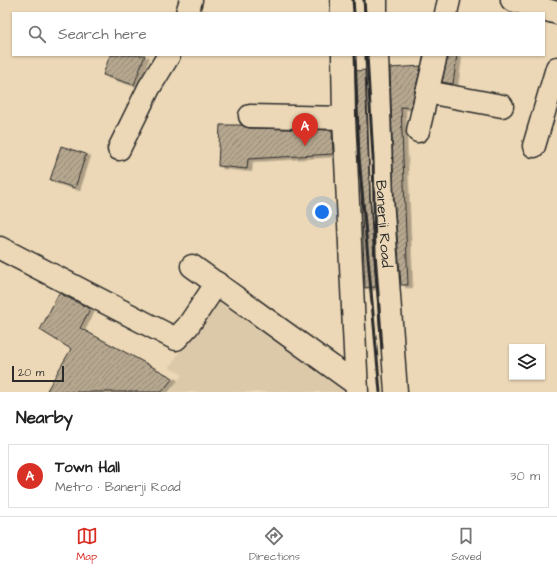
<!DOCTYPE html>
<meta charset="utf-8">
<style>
:root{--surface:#fff;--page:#f2f2f2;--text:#222;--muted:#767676;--line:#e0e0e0;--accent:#d93025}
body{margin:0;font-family:"Architects Daughter",sans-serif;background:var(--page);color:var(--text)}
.controls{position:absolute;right:12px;bottom:12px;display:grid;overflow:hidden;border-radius:0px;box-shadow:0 1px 3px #0004}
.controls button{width:36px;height:36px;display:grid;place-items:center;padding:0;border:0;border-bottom:1px solid var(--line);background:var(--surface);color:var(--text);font:20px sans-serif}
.scale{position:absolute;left:12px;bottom:10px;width:52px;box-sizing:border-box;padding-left:4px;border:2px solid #2b2b2b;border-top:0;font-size:11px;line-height:14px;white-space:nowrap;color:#2b2b2b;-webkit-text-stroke:3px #ecd8b6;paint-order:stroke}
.you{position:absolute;left:322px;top:212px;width:14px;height:14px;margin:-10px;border:3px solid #fff;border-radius:50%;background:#1a73e8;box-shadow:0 0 0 6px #1a73e833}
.badge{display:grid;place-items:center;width:26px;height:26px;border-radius:50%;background:var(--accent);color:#fff;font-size:13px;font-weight:700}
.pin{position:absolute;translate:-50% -33px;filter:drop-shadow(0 1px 2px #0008)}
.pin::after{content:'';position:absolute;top:21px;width:14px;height:12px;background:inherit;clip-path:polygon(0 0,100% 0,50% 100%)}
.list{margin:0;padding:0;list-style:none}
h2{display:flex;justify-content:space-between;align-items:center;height:52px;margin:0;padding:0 16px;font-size:17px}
h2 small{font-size:13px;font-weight:400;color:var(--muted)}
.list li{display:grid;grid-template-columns:26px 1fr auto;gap:12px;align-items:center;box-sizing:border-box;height:64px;margin:0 8px 8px;padding:0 8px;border:1px solid var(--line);border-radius:0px}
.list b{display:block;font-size:15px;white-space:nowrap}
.list p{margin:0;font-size:13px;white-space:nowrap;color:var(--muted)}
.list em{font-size:13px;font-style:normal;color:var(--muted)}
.icon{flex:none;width:22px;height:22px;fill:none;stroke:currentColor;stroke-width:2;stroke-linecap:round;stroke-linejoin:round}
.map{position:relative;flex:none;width:557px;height:392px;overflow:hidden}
.search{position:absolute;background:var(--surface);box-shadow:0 1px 3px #0004;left:12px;right:12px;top:12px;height:44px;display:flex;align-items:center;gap:10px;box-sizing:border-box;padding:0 14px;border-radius:0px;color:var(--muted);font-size:15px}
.sheet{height:124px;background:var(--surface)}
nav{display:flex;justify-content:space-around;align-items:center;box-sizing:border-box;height:56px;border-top:1px solid var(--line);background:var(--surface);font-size:11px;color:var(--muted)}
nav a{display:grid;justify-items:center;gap:2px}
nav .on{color:var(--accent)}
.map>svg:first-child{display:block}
</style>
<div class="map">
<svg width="557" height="392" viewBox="0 0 557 392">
<defs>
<pattern id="building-hatch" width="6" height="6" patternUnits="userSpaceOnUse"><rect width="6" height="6" fill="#b6a78f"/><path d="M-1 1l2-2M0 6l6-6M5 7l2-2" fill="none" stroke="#948875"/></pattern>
<filter id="shadow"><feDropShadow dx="4.5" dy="2.5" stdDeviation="0" flood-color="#0004"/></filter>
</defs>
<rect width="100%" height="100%" fill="#ecd8b6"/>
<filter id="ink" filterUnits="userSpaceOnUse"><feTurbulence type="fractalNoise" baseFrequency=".025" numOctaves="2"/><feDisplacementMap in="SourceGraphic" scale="8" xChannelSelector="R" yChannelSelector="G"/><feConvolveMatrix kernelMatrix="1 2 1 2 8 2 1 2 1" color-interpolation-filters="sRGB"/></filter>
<g filter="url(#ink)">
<polygon fill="#dcc9aa" points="215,298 344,391 344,392 171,392 182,374 169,368"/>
<g fill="url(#building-hatch)" stroke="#2b2b2b" filter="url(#shadow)">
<polygon points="110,55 145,55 134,85 103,75"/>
<polygon points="448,55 457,55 453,84 442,82"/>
<polygon points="421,66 411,108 401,107 408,285 401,285 394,198 390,68"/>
<polygon points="365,70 370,200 376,287 365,288 356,71"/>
<polygon points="220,125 242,125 250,128 332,130 333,154 248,159 247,169 218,166"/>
<polygon points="61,146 86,154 75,188 50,180"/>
<polygon points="59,293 90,309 80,328 173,378 162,392 46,392 71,349 40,330"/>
</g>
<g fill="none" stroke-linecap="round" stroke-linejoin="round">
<defs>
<g id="minor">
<polyline points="512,0 557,13"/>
<polyline points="187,13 191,0"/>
<polyline points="446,13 449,0"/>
<polyline points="427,92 502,106"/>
<polyline points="250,116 344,118"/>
<polyline points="418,131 436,55"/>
<polyline points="534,146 557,68"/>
<polyline points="119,149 149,88 169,55"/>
<polyline points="0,248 176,339 188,326 217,283"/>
<polyline points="192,266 356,384"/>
</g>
<g id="major">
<polyline points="342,0 342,13"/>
<polyline points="376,0 376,13"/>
<polyline points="343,55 344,118 357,392"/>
<path id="s1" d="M377,55l5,144 14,193"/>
</g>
</defs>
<use href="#minor" stroke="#2b2b2b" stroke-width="25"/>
<use href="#major" stroke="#2b2b2b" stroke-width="25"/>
<use href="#minor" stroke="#ecd8b6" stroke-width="22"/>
<use href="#major" stroke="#ecd8b6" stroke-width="22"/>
<g stroke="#2b2b2b" stroke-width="3">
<polyline points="353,0 354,13"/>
<polyline points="364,0 365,13"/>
<polyline points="355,55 359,157 380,392"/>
<polyline points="367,55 373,157 375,252 382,348"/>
</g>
</g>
</g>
<g text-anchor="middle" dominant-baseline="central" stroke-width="3.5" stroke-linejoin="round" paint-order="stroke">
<g font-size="15" fill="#2b2b2b" stroke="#ecd8b6">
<text stroke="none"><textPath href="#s1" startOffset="169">Banerji Road</textPath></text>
</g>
</g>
</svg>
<div class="controls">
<button><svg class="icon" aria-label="layers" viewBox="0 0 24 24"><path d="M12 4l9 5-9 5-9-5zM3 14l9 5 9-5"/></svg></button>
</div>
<div class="scale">20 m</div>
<div class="you"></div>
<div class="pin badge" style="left:305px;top:146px">A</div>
<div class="search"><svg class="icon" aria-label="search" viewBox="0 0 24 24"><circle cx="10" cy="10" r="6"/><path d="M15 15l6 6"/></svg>Search here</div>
</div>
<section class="sheet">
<h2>Nearby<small></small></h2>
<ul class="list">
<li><span class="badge">A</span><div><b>Town Hall</b><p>Metro · Banerji Road</p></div><em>30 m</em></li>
</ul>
</section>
<nav>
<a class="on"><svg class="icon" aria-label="map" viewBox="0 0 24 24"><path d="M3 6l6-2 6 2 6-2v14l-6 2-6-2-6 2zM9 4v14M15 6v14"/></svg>Map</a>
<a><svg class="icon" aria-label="directions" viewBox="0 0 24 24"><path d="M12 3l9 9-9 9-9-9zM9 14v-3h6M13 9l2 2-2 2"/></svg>Directions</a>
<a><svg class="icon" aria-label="saved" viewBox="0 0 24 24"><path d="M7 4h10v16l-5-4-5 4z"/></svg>Saved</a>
</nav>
